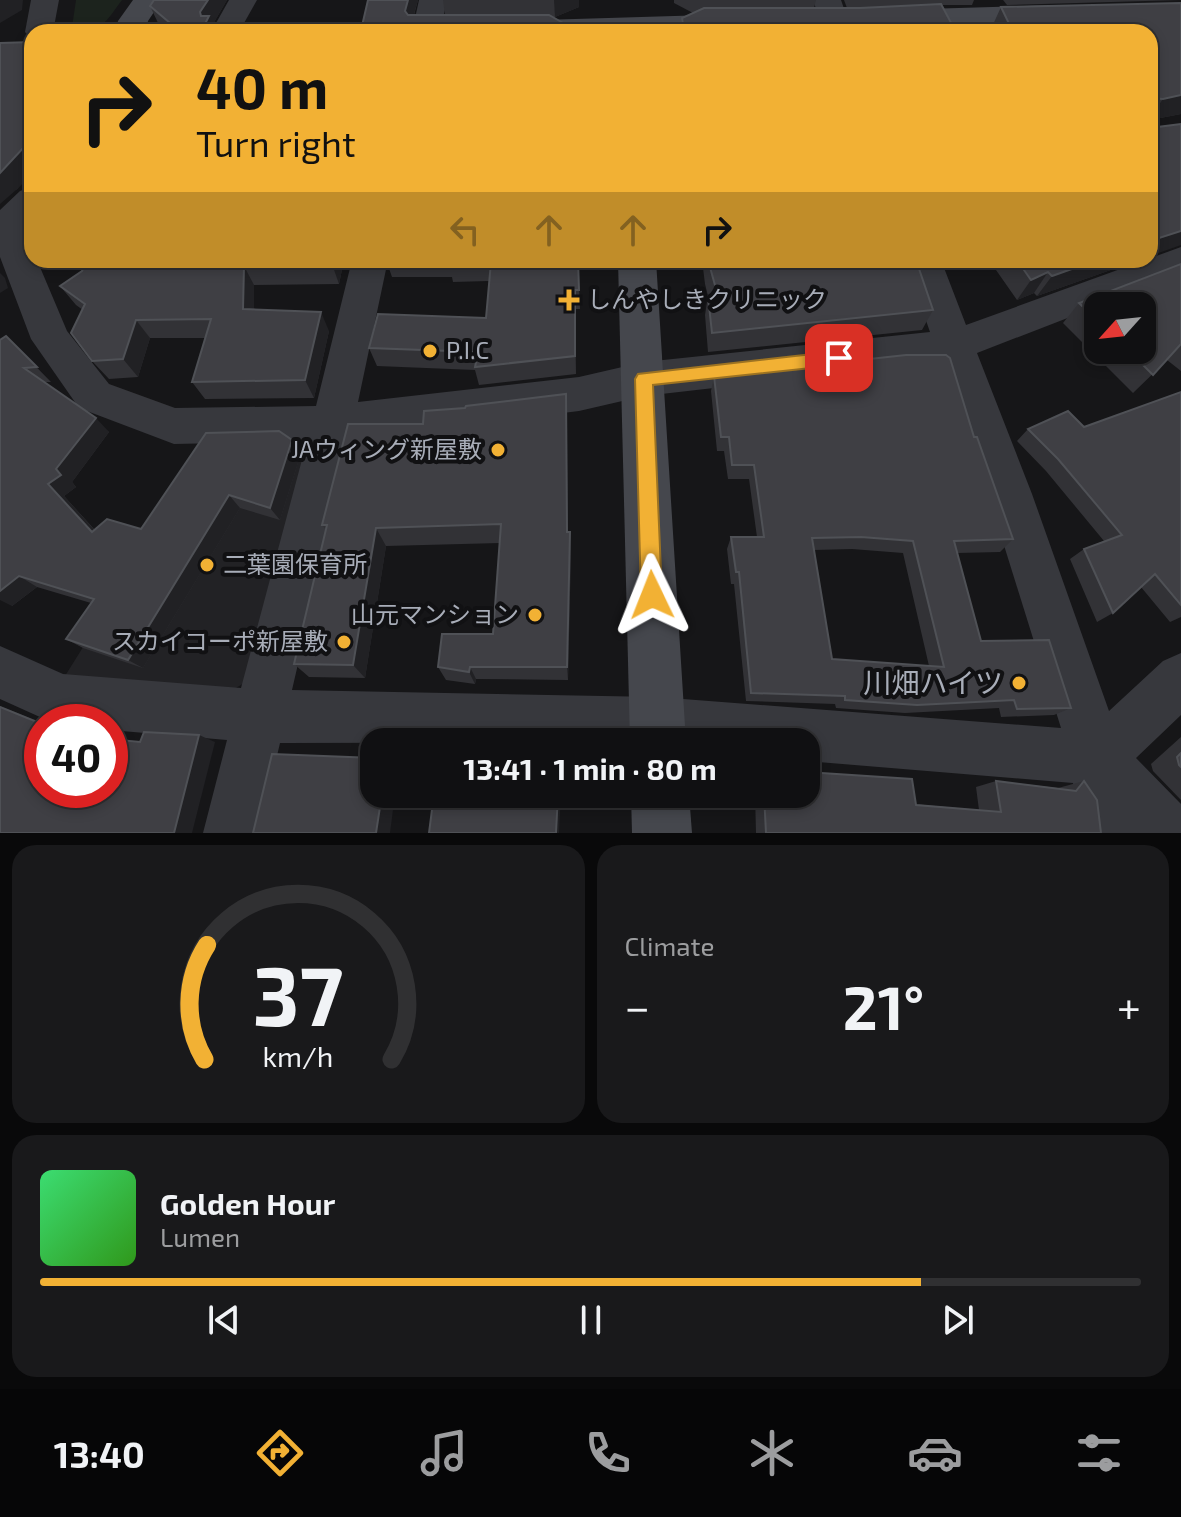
<!DOCTYPE html>
<meta charset="utf-8">
<style>
body{margin:0;font-family:"Exo 2","Noto Sans JP",sans-serif;background:#19191b;color:#f1f3f6;height:100vh;display:flex;flex-direction:column;font-size:30px;white-space:nowrap}
*{box-sizing:border-box;margin:0}
p{font-size:26px;color:#9c9d9f}
.icon{flex:none;width:44px;height:44px;fill:none;stroke:currentColor;stroke-width:2;stroke-linecap:round;stroke-linejoin:round}
.map{position:relative;height:833px;overflow:hidden}
.side{display:flex;flex-direction:column;gap:12px;padding:12px;background:#09090a;flex:1}
.side>*{flex:none}
.hud{position:absolute;left:24px;top:24px;width:1134px;height:244px;border-radius:24px;box-shadow:0 4px 12px #0003,0 0 0 2px #303032;background:#f2b134;color:#111;overflow:hidden}
.needle{width:52px;rotate:243deg}
.controls{position:absolute;left:1084px;top:292px;display:grid;gap:16px}
.controls a{display:grid;place-items:center;width:72px;height:72px;border-radius:16px;background:#101012;box-shadow:0 4px 12px #0003,0 0 0 2px #303032;font-size:40px}
.speed{position:absolute;left:24px;top:704px;display:flex;gap:16px;font-size:40px;font-weight:700;text-align:center}
.speed>*{display:grid;place-content:center;width:104px;height:104px;border-radius:50%;background:#101012;box-shadow:0 4px 12px #0003,0 0 0 2px #303032;line-height:1}
.speed .limit{border:12px solid #d22;background:#fff;color:#111}
.pin{position:absolute;display:grid;place-items:center;width:68px;height:68px;color:#fff;margin:-34px;border-radius:16px;box-shadow:0 4px 12px #0006}
.me{position:absolute;width:88px;margin:-44px;rotate:358deg;stroke-linejoin:round;filter:drop-shadow(0 0 6px #0008)}
.turn{display:flex;align-items:center;gap:28px;height:168px;padding:0 40px;font-size:36px}
.turn .icon{width:104px;height:104px;stroke-width:2.5}
.turn b{display:block;font-size:56px;line-height:68px}
.lanes{display:flex;align-items:center;height:76px;padding:0 40px;background:#0003;justify-content:center;gap:40px;direction:ltr}
.lanes .off{opacity:.35}
.big{font-size:60px;font-weight:700;line-height:1.1}
.side .card{flex:1;display:flex;flex-direction:column;justify-content:center;gap:12px;min-width:0;padding:0 28px;border-radius:24px;background:#19191b}
.side .dial{align-items:center;gap:0}
.dial svg{height:208px;overflow:visible;fill:none;stroke:#303032;stroke-width:7;stroke-linecap:round;text-anchor:middle}
.dial text{fill:#f1f3f6;stroke:none}
.song{display:flex;align-items:center;gap:24px}
.cover{width:96px;height:96px;border-radius:12px;background:linear-gradient(135deg,hsl(140 70% 55%),hsl(110 70% 35%))}
.played{height:8px;border-radius:4px;background:linear-gradient(90deg,#f2b134 80%,#303032 80%)}
.keys{display:flex;justify-content:space-around;direction:ltr}
.heat{display:flex;justify-content:space-between;align-items:center;font-size:44px;direction:ltr}
.side .tiles{flex:1;display:grid;gap:12px;grid-template-columns:1fr 1fr}
.card:last-child{grid-column:span 2}
.trip{position:absolute;left:360px;top:728px;width:460px;height:80px;border-radius:24px;background:#101012;box-shadow:0 4px 12px #0003,0 0 0 2px #303032;font-weight:700;line-height:80px;text-align:center}
.tab-bar{display:flex;height:128px;justify-content:space-around;align-items:center;background:#060607;color:#9c9d9f}
.tab-bar .icon{width:56px;height:56px}
.tab-bar .current{color:#f2b134}
.tab-bar b{font-size:36px;color:#f1f3f6}
.map>svg:first-child{display:block}
.built{fill:#222225}
.green{fill:#1c231d}
.lines{fill:none;stroke-linecap:round;stroke-linejoin:round}
.street{fill:#37383d;fill-rule:evenodd}
.secondary{fill:#45474d;fill-rule:evenodd}
.wall{fill:#323236;fill-rule:evenodd}
.shaded-wall{fill:#212124}
.building{fill:#3f3f44;stroke:#4f5156;stroke-width:2;fill-rule:evenodd}
.route{fill:#f2b134;stroke:#9d7322;stroke-width:2}
.poi-dot{fill:#f2b134;stroke:#111113;stroke-width:3}
.labels{text-anchor:middle;stroke-width:8;stroke-linejoin:round;paint-order:stroke}
.poi-label{font-size:24px;fill:#a8adb8;stroke:#111113;text-anchor:start}
.near-poi-label{font-size:28px;fill:#a8adb8;stroke:#111113;text-anchor:end}
</style>
<div class="map">
<svg width="1181" height="833" viewBox="0 0 1181 833">
<rect width="100%" height="100%" fill="#161618"/>
<path class="built" d="M302,436l7,18 -60,226 -23,14 -161,-18 148,-237z"/>
<path class="green" d="M76,0h46c-18,24 -19,32 -50,27z"/>
<g class="lines">
<g class="street">
<path d="M31,0h28l-6,32h-21v7l-7,-7z"/>
<path d="M229,0h28l-18,32h-28z"/>
<path d="M419,0h28l-7,32h-28z"/>
<path d="M813,0h28l11,32h-28z"/>
<path d="M971,9l10,2 12,21h-28l-8,-15 4,-6z"/>
<path d="M32,187v33l-8,8 8,19v13h5l30,71 42,53 66,24 141,-2 36,-146h36l-30,142 221,-25 65,-15 286,-30 -25,-72h36l25,65 215,-78v27l-204,79 55,141 77,217 54,-50 18,-8v62l-45,43 45,46v29h-104l-4,-50 -267,-22v-19l-526,1 -21,90h-56l24,-93 -117,-10v-8h-59l-51,-23v-53l63,28 178,14 66,-247 -133,3 -95,-36 -48,-69 -31,-82v-47l20,-19zM941,362l47,132 73,234 -404,-31 -365,-7 58,-251 229,-28 65,-15z"/>
</g>
<g class="secondary">
<path d="M133,0h29l-14,21 -2,11h-30l2,-11z"/>
<path d="M1057,5l10,3 5,6 -5,6 -177,8 -10,-3 -5,-6 5,-6 10,-3z"/>
<path d="M741,14l10,3 5,6 -5,6 -16,3h-310l5,-6 10,-3z"/>
<path d="M618,260h38l30,482h-56z"/>
<path d="M631,794h58l3,39h-60z"/>
</g>
</g>
<g class="wall">
<path d="M154,0h73l-14,24 -51,3 -3,-2 -9,-19z"/>
<path d="M368,0h50l-4,15h31l-2,-15h136v7l-24,10 -193,9z"/>
<path d="M674,0h142l-2,8h33l-3,-8h130l-2,5h-30l14,27h-275l1,-14 11,-5 -19,-10z"/>
<path d="M1003,0h178l-174,5z"/>
<path d="M1181,3v111l-31,6v-88h-158l-1,-3 10,-22z"/>
<path d="M32,42v131l-16,17z"/>
<path d="M87,260h257l-5,24 -85,1v24l75,22 -15,67 -109,1 -13,-17 14,-44h-56l-12,39 -29,2 -17,-18 -9,-51 -7,-5 -16,-19 22,-15z"/>
<path d="M386,260h192l2,49h-5l1,65 -97,11 -4,-15 -98,-4 -8,-18 117,-30 3,-37 -36,1 -1,-5h-60z"/>
<path d="M702,260h214l17,50 -11,20 -214,22 -3,-37 3,-19 -3,-12z"/>
<path d="M968,260h19l-18,2z"/>
<path d="M989,260h150l-102,36 -3,-3 -17,7z"/>
<path d="M1181,264v107l-14,-11 -34,33 -70,-70 16,-20zM1098,306l44,44h-44z"/>
<path d="M6,336l45,46h-7l65,50 -37,50 4,5 -12,9 30,33h47l151,-89 9,13 -21,67 -40,-12 -97,160 -60,-20 -17,-9 25,-36 -54,-16 -25,19z"/>
<path d="M714,376l260,61 39,102 -13,13 -43,1 24,88 90,67 -17,7 -53,2 -2,-9 -94,5 -69,-5 -1,-4 -89,-3 -12,-117h-3l-4,-35 4,-12h26l-8,-58h-21l-4,-28h-7l-6,-60zM852,549l51,4 26,113 -97,-7 -18,-109z"/>
<path d="M1181,392v225l-11,5 -29,-35 -28,26 -16,9 -27,-63 14,-10 20,-8 -58,-70 -29,-30 11,-12 56,-2z"/>
<path d="M566,394l2,138 3,18 -3,130 -92,-1 -1,5 -29,-4 -8,-13 55,-33 7,-91 -114,3 -21,132 -56,-1 -15,-13 32,-134 -4,-5 101,-101 42,-16z"/>
<path d="M1181,737v63l-28,-29 -2,-7z"/>
<path d="M996,781l62,7 26,-7 17,52h-345l-1,-39h51l173,16 -3,-23z"/>
</g>
<g class="shaded-wall">
<path d="M0,0h23l-1,10 -22,13z"/>
<path d="M208,0h19l-14,24 3,8h-15l-1,-20z"/>
<path d="M408,0h10l-9,31 -4,-20z"/>
<path d="M554,0h25v7l-24,10z"/>
<path d="M1181,95v19l-31,6v-3l13,-18z"/>
<path d="M25,146l7,9v18l-16,17 -16,14v-31z"/>
<path d="M1181,231v14l-31,11v-15z"/>
<path d="M333,260h11l-5,24 -7,-20z"/>
<path d="M1097,260h42l-102,36 15,-20z"/>
<path d="M244,266l10,19v42l-11,-18z"/>
<path d="M1048,272l-14,21 -17,7 14,-20z"/>
<path d="M0,273l5,5 3,10 -8,5z"/>
<path d="M321,312l8,19 -15,67 -9,-18z"/>
<path d="M136,320l14,18 -12,39 -15,-18z"/>
<path d="M566,394l1,21 1,135 -1,-18z"/>
<path d="M96,418l13,14 -37,50 4,5 -12,9 42,47 -14,-11 -44,-48 8,-15z"/>
<path d="M292,440l9,13 -21,67 -10,-12z"/>
<path d="M229,495l11,13 -97,160 -15,-8z"/>
<path d="M376,528l10,18 -21,132 -12,-13z"/>
<path d="M570,532l1,18 -3,130 -1,-13z"/>
<path d="M19,576l18,11 -25,19 -12,-6v-9z"/>
<path d="M470,667l6,12 -1,5 -6,-12z"/>
<path d="M0,706l42,17v1l-42,-17z"/>
<path d="M199,735l16,7 -23,91h-18z"/>
<path d="M382,794h13l-5,39h-14z"/>
<path d="M558,794h3l-2,39h-3z"/>
</g>
<g class="building">
<path d="M154,0h54l-8,12 1,4h8l-8,16h-51l20,-9 -20,-17z"/>
<path d="M368,0h40l-3,11 3,4h141l28,16v1h-322l107,-6z"/>
<path d="M1181,3v92l-18,4 -13,-1v-66h-137l-12,-25z"/>
<path d="M941,4l15,28h-272l-2,-14 22,-10h156z"/>
<path d="M32,42v104h-7l-25,27v-130z"/>
<path d="M1181,124v107l-31,10v-113z"/>
<path d="M87,260h246l-1,4 -88,2 -1,43 78,3 -16,68 -113,2 19,-63 -75,1 -13,39 -31,2 -21,-28 14,-29 -25,-18 22,-15z"/>
<path d="M449,260h129l1,30h-4v66l-100,11 3,-15 -109,-4 9,-34 108,4 5,-56 -42,1z"/>
<path d="M708,260h208l17,50 -221,23 -4,-37h10z"/>
<path d="M1017,260h80l-45,16 -4,-4 -17,8z"/>
<path d="M1181,264v80l-28,31 -25,-25h14v-44h-44v15l-19,-18z"/>
<path d="M6,336l31,31 -13,1 72,50 -40,51 5,6 -13,9 44,48 15,-13 34,10 65,-96 73,-2 13,9 -22,68 -41,-13 -101,165 -62,-21 28,-40 -75,-23 -19,15v-251z"/>
<path d="M906,355h40l4,3 24,79h3l36,102 -59,2 27,100 68,-1 22,68 -54,1 -3,-9 -97,5 -72,-5v-4l-94,-3 -12,-121h-3l-5,-35h33l-10,-72h-22l-3,-28h-8l-7,-61zM861,537l52,4 31,126 -112,-8 -20,-121z"/>
<path d="M1181,392v213l-26,-31 -42,39 -29,-64 38,-14 -64,-76 -30,-30 40,-18 16,16z"/>
<path d="M566,394l1,138h3l-3,135h-97l-1,5 -31,-5 4,-33h51l8,-110 -125,4 -23,137 -59,-1 33,-139h-5l26,-101h75l1,-13 41,-3 1,-2z"/>
<path d="M0,707l42,17v66h68v-51l30,3 4,-10 55,3 -25,98h-174z"/>
<path d="M1181,753v14l-2,-2 -2,-8z"/>
<path d="M272,754l102,4v36h8l-6,39h-123z"/>
<path d="M806,772l106,7 4,26 85,7 -5,-31 80,10 8,-10 13,19 4,33h-335l-2,-39h42z"/>
<path d="M434,794h124l-2,39h-127z"/>
</g>
<path class="route" d="M839,351l9,7 -9,7 -186,20 9,210 -3,7 -7,3 -8,-3 -3,-7 -6,-216 3,-5z"/>
<g class="poi-dot">
<path d="M565 288h8v8h8v8h-8v8h-8v-8h-8v-8h8z"/>
<circle cx="430" cy="351" r="8"/>
<circle cx="498" cy="450" r="8"/>
<circle cx="207" cy="565" r="8"/>
<circle cx="535" cy="615" r="8"/>
<circle cx="344" cy="642" r="8"/>
<circle cx="1019" cy="683" r="8"/>
</g>
<g class="labels">
<g class="poi-label">
<text x="587" y="308">しんやしきクリニック</text>
<text x="446" y="359">P.I.C</text>
<text x="482" y="458" text-anchor="end">JAウィング新屋敷</text>
<text x="223" y="573">二葉園保育所</text>
<text x="519" y="623" text-anchor="end">山元マンション</text>
<text x="328" y="650" text-anchor="end">スカイコーポ新屋敷</text>
</g>
<g class="near-poi-label">
<text x="1003" y="693">川畑ハイツ</text>
</g>
</g>
</svg>
<div class="controls">
<a><svg class="needle" viewBox="-14 -14 28 28"><path d="M0-13l5 13h-10z" fill="#e53935"/><path d="M0 13l5-13h-10z" fill="#9c9d9f"/></svg></a>
</div>
<div class="speed"><div class="limit">40</div></div>
<div class="pin" style="left:839px;top:358px;background:#d93025"><svg class="icon" aria-label="arrive" viewBox="0 0 24 24"><path d="M6 21V4h12l-3 4 3 4H6"/></svg></div>
<svg class="me" style="left:652px;top:595px" viewBox="-20 -20 40 40"><path d="M0-17L14 15 0 8-14 15z" fill="#f2b134" stroke="#fff" stroke-width="4"/></svg>
<div class="trip">13:41 · 1 min · 80 m</div>
<div class="hud">
<div class="turn"><svg class="icon" aria-label="right" viewBox="0 0 24 24"><path d="M7 20v-9h11M14 6l5 5-5 5"/></svg><div><b>40 m</b>Turn right</div></div>
<div class="lanes"><svg class="icon off" aria-label="left" viewBox="0 0 24 24"><path d="M17 20v-9H6M10 6l-5 5 5 5"/></svg><svg class="icon off" aria-label="ahead" viewBox="0 0 24 24"><path d="M12 20V5M6 11l6-6 6 6"/></svg><svg class="icon off" aria-label="ahead" viewBox="0 0 24 24"><path d="M12 20V5M6 11l6-6 6 6"/></svg><svg class="icon" aria-label="right" viewBox="0 0 24 24"><path d="M7 20v-9h11M14 6l5 5-5 5"/></svg></div>
</div>
</div>
<section class="side">
<div class="tiles">
<div class="card dial"><svg viewBox="0 0 100 80">
<path d="M14 69A42 42 0 1 1 86 69"/>
<path d="M14 69A42 42 0 0 1 15 25" stroke="#f2b134"/>
<text x="50" y="56" font-size="32" font-weight="700">37</text>
<text x="50" y="72" font-size="11">km/h</text>
</svg></div>
<div class="card"><p>Climate</p>
<div class="heat"><a>−</a><b class="big">21°</b><a>+</a></div>
</div>
<div class="card">
<div class="song"><i class="cover"></i><div><b>Golden Hour</b><p>Lumen</p></div></div>
<div class="played"></div>
<div class="keys"><svg class="icon" aria-label="previous" viewBox="0 0 24 24"><path d="M18 5L8 12l10 7zM5 5v14"/></svg><svg class="icon" aria-label="pause" viewBox="0 0 24 24"><path d="M8 5v14M16 5v14"/></svg><svg class="icon" aria-label="next" viewBox="0 0 24 24"><path d="M6 5l10 7-10 7zM19 5v14"/></svg></div>
</div>
</div>
</section>
<nav class="tab-bar">
<b>13:40</b>
<svg class="icon current" aria-label="directions" viewBox="0 0 24 24"><path d="M12 3l9 9-9 9-9-9zM9 14v-3h6M13 9l2 2-2 2"/></svg>
<svg class="icon" aria-label="music" viewBox="0 0 24 24"><path d="M9 18V5l10-2v13"/><circle cx="6" cy="18" r="3"/><circle cx="16" cy="16" r="3"/></svg>
<svg class="icon" aria-label="phone" viewBox="0 0 24 24"><path d="M5 4h4l2 5-3 2q2 4 5 5l2-3 5 2v4C11 20 4 13 5 4z"/></svg>
<svg class="icon" aria-label="climate" viewBox="0 0 24 24"><path d="M12 3v18M4 7l16 10M4 17L20 7"/></svg>
<svg class="icon" aria-label="car" viewBox="0 0 24 24"><path d="M5 17H2v-5l4-1 3-4h7l3 4 3 1v5h-3M9 17h6M6 11h13"/><circle cx="7" cy="17" r="2"/><circle cx="17" cy="17" r="2"/></svg>
<svg class="icon" aria-label="filters" viewBox="0 0 24 24"><path d="M4 7h16M4 17h16"/><circle cx="9" cy="7" r="2"/><circle cx="15" cy="17" r="2"/></svg>
</nav>
